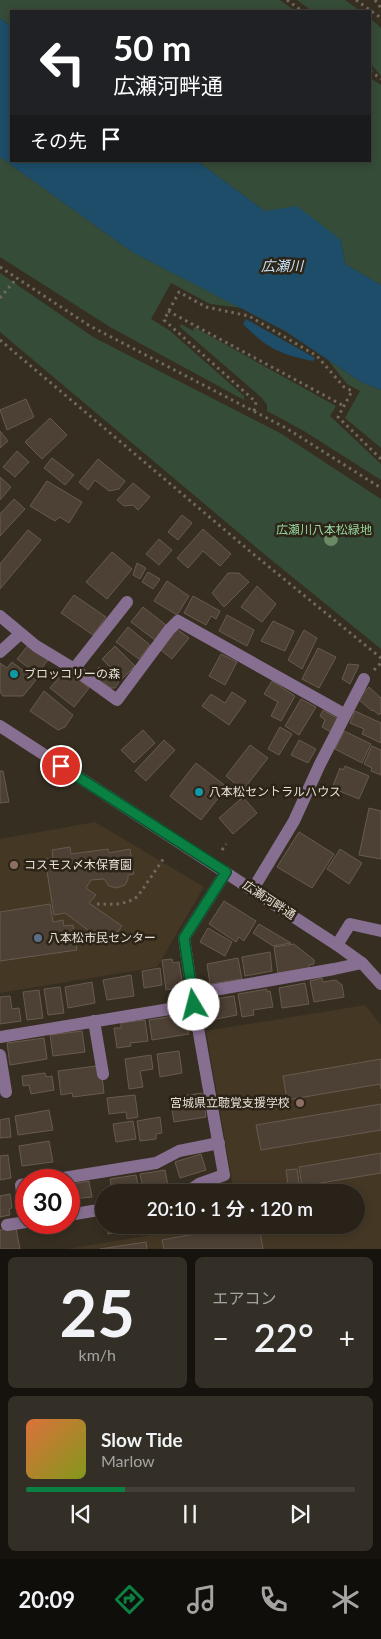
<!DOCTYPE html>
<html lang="ja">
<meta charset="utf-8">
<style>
body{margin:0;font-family:Lato,"Noto Sans JP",sans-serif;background:#342f26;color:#f1f3f6;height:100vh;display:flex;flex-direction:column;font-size:19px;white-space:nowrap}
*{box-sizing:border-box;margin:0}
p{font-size:16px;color:#a5a4a2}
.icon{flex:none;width:28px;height:28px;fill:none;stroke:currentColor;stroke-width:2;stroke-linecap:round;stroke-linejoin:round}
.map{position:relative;height:1249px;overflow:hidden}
.details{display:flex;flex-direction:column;gap:8px;padding:8px;background:#16130e;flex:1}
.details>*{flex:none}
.hud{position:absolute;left:10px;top:10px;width:361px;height:152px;border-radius:0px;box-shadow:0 2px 8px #0003,0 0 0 1px #443f38;background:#202124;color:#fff;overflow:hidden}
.speed{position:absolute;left:15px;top:1169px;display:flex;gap:10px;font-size:25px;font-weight:700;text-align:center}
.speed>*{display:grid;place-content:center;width:65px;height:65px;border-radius:50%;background:#282219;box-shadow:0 2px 8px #0003,0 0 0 1px #443f38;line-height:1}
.speed .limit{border:8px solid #d22;background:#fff;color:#111}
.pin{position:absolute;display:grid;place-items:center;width:42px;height:42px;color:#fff;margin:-21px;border:2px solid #fff;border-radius:50%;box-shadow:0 1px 5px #0007}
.me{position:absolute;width:55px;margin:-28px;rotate:352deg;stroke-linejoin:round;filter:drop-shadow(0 0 4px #0008)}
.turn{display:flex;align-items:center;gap:18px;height:105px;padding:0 20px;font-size:22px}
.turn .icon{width:65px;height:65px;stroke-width:2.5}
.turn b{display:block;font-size:35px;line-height:42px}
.then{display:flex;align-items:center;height:48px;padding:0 20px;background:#0003;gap:10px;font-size:19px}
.big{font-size:38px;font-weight:600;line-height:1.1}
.details .widget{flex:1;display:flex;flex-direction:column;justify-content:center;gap:8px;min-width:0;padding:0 18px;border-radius:8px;background:#342f26}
.details .dial{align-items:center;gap:0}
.dial b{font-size:65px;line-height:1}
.song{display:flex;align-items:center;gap:15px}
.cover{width:60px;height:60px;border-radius:8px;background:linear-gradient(135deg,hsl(20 70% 55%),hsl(70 70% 35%))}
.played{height:5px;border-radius:2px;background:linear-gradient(90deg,#0b8043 30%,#443f38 30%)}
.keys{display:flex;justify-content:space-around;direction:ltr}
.heat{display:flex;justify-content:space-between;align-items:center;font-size:28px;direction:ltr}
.details .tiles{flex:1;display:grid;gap:8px;grid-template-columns:1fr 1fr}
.widget:last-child{grid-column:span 2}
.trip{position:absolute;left:95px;top:1184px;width:270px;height:50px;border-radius:25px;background:#282219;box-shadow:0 2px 8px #0003,0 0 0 1px #443f38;font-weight:600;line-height:50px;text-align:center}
.menu{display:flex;height:80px;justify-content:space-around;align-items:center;background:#100e0a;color:#a5a4a2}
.menu .icon{width:35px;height:35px}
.menu .on{color:#0b8043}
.menu b{font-size:22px;color:#f1f3f6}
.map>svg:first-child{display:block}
.built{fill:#443724}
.green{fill:#354c38}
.water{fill:#1d4d69}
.building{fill:#4d4035;stroke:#685a4f}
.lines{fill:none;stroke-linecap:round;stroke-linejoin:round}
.path{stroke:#70695d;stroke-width:3;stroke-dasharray:2.5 4;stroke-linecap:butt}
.minor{stroke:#876f91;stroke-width:12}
.tree{fill:#6a8a66}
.route-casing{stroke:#07532c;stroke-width:12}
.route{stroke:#0b8043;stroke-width:9}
.culture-dot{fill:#0f9aa8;stroke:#2c2417;stroke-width:2}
.education-dot{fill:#8d6e63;stroke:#2c2417;stroke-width:2}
.service-dot{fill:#5c6f8a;stroke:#2c2417;stroke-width:2}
.labels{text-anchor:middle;stroke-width:5;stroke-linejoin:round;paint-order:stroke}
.park-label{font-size:12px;fill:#95d69f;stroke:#2c2417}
.poi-label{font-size:12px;fill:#e6e0d8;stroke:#2c2417;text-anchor:start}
.street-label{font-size:12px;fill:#e6e0d8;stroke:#2c2417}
.water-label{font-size:14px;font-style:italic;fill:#c6e2f6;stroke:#2c2417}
</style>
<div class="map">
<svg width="381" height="1249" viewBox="0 0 381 1249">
<rect width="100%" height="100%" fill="#362e21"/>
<g class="built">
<path d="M95,822l109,65 -47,80 -157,26v-154z"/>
<path d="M365,1005l16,20v224h-314l144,-24h145v-33h-122l-28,-161z"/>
</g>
<g class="green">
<path d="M0,0h280l15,11h-284v15l-11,-8z"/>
<path d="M297,0h48l15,11h-48z"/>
<path d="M370,18l11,10v48l-11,-13z"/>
<path d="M370,78l11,7v200l-36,-21 -4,-24 -76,-29 -68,-50h173z"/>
<path d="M0,157l132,95 109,56 -31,-4 -39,-21 -20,36 18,11 75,66v4l-134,-73 -110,-70z"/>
<path d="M0,273l93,64 187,96 101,66v150l-123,-100 -258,-217z"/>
<path d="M181,324l12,7 1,-4 142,79 -6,10 51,48v16l-77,-49 -37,-20v-6l-5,-7 -82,-71z"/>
<path d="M328,360l33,22 20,8v58l-36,-30 15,-27 -13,-7z"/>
</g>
<g class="water">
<path d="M0,18l11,8v135h186l68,50 32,-5 44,34 4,24 36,21v105l-20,-8 -76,-51 -153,-79 -132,-95z"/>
<path d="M246,319l69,39 -2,3c-34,-7 -45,-12 -70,-37z"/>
</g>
<g class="building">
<path d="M26,399l8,18 -27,13 -7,-20z"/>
<path d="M50,418l17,17 -25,24 -17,-17z"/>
<path d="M0,431l8,10 -8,7z"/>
<path d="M17,451l12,11 -14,15 -12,-10z"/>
<path d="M52,458l22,17 -9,10 -21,-17z"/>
<path d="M98,459l27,22 -6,8 -10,2 -14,-11 -7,10 -9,-8z"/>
<path d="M0,477l11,10 -11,13z"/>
<path d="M47,481l35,21 -13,21 -9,-6 -5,4 -25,-15z"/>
<path d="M133,483l17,14 -12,13 -5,-5 -9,1 -7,-6z"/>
<path d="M14,499l11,10 -25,27v-22z"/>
<path d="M182,515l10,8 -14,17 -10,-8z"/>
<path d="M203,529l28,25 -11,12 -17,-15 -15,17 -11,-10z"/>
<path d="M28,530l13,10 -41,49v-25z"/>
<path d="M159,539l13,11 -13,15 -13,-11z"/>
<path d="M112,552l20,17 -25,30 -21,-17z"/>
<path d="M137,563l9,5 -6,11 -7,-4z"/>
<path d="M148,572l12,7 -7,10 -11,-7z"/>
<path d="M228,573h11l10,9 -25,25 -12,-14z"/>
<path d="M167,581l22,15 -12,19 -23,-14z"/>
<path d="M257,586l19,18 -14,18 -21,-15z"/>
<path d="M74,595l32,22 -13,18 -32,-22z"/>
<path d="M193,596l27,15 -4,8 -5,-3 -5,9 -22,-12z"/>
<path d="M143,607l23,18 -11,15 -24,-18z"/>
<path d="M227,615l27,15 -7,16 -28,-15z"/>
<path d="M273,621l21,10 -9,20 -24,-10z"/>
<path d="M128,627l22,18 -11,14 -23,-17z"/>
<path d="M177,629l12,9 -17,21 -11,-9z"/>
<path d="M304,630l13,8 -15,31 -14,-9z"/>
<path d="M29,644l19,16 -11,14 -20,-15z"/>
<path d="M115,646l20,20 -13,13 -20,-20z"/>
<path d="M318,648l18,9 -17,31 -17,-9z"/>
<path d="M221,654l16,8 -12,23 -16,-9z"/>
<path d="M12,662l24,18 -13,16h-20l-3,-4v-29l7,5z"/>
<path d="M348,664l11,1 -9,19 -8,-5z"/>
<path d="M99,667l20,15 -4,6h-4l-17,-14z"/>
<path d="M66,669l23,19 -15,19 -24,-19z"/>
<path d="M272,681l23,15 -14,25 -10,-5 7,-14 -14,-8z"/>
<path d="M369,687l12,11v15l-2,2 -6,-5 -1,1 -14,-12z"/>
<path d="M44,691l29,24 -8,12 -7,3 -28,-19z"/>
<path d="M232,692l14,9 -17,24 -27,-19 9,-12 14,9z"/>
<path d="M301,699l15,8 -17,28 -14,-9z"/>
<path d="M323,710l14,8 -6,14 -9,-5 3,-7 -5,-4z"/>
<path d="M355,711l26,12v20l-19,-9 2,-5 -14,-6z"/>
<path d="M280,727l12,7 -13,21 -11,-6z"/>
<path d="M143,730l12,13 -21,20 -13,-13z"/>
<path d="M344,731l27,13 -9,19 -27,-14z"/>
<path d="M164,740l11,10 -29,31 -11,-10z"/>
<path d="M299,740l17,9 -8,14 -17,-8z"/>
<path d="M250,745l18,13 -25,32 -17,-14z"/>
<path d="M372,746l9,4v25l-10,-4 1,-3 -8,-4z"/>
<path d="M196,763l31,24 -26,33 -31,-24z"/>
<path d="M345,766l24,10 -10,23 -27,-11 8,-20 3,2z"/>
<path d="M0,771h3l6,31 -9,1z"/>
<path d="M243,797l14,16 -24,21 -14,-16z"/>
<path d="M369,808l12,3v48l-22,-4z"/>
<path d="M299,832l35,22 -22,34 -35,-21z"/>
<path d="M70,847l1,7 37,-5 1,4 21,-4 4,25 -6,1v4l-3,6 -8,3 -8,-2 -5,-7 -13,1 -5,8 10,7 -7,8 33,23 -14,19 -43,-32 -11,2 -9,-56 8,-1 -1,-8z"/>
<path d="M340,849l22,14 -13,21 -22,-15z"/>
<path d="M224,901l32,20 -12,20 -5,-4 -3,5 -27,-18z"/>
<path d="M50,904l3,18 10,-2 1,6 9,-1 4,25 -77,11v-49z"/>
<path d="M259,924l32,19 -18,3 -20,-13z"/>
<path d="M208,928l24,14 -7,14 -25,-14z"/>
<path d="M294,944l20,16v4l-5,1v3l-31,5 -4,-26z"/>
<path d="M270,952l2,19 -27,5 -3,-19z"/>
<path d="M238,958l4,21 -32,5 -3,-20z"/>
<path d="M172,959l1,4 6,-1 4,25 -17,3 -4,-30z"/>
<path d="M160,968l2,17 -18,3 -2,-17z"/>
<path d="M131,975l3,21 -27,4 -4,-20z"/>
<path d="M322,978l1,4 13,-2 6,5 2,12 -30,5 -4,-21z"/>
<path d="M92,982l3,21 -27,5 -3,-21z"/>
<path d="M305,983l4,21 -27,4 -3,-20z"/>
<path d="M60,987l4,26 -16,2 -4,-26z"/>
<path d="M267,989v3l3,-1 3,16 -20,3 1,5 -12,2 -4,-23z"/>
<path d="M39,990l4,28 -16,2 -4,-28z"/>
<path d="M10,996l2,13 7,-1 2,13 -21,3v-27z"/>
<path d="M234,996l3,19 -26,5 -3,-20z"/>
<path d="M186,1014l3,20 -37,6 -3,-20z"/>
<path d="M145,1020l3,21 -18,2 1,3 -14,2 -3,-20h7v-5z"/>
<path d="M82,1031l3,21 -32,4 -3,-21z"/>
<path d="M44,1038l3,21 -37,6 -3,-22z"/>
<path d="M179,1051l3,22 -22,4 -3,-23z"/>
<path d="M151,1055l2,14 -13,2 3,16 -14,2 -4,-30z"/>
<path d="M381,1059v30l-1,-5 -93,16 -4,-24z"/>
<path d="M96,1066l6,10 2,17 -31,4 -1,-4 -11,2 -3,-24z"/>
<path d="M45,1073l1,4 6,-1 2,14 -23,4 -2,-9 -6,1 -1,-10z"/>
<path d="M202,1093l4,24 -32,5 -4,-24z"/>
<path d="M135,1095l3,22 -11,2 -1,-7 -17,2 -2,-16z"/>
<path d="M381,1104v26l-120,20 -5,-25z"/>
<path d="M49,1110l4,20 -35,5 -3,-19z"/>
<path d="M160,1117l2,16 -6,1v5l-16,2 -3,-20z"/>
<path d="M9,1118l2,19 -11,1v-18z"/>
<path d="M133,1121l3,18 -20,3 -3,-18z"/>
<path d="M49,1141l4,21 -31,4 -3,-20z"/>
<path d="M381,1153v20l-79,13 -3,-19z"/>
<path d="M201,1154l5,16 -26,8 -5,-16z"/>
<path d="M8,1155l3,23 -11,2v-24z"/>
<path d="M297,1169l3,22 -11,1 -3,-22z"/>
<path d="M165,1170l3,16 -25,3 -3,-15z"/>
<path d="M136,1175l3,15 -27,2 -2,-13z"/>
<path d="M89,1181l3,16 -18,2 -3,-15z"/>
<path d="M10,1194l2,14 -3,1 1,6 -10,2v-21z"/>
<path d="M107,1225h19l1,6 -19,3z"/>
<path d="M128,1225h27v2l-17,3 -1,-4 -9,2z"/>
<path d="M244,1225h15l4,24h-99l-2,-9z"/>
<path d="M16,1228l4,21h-20v-19z"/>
<path d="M146,1242l1,7h-47z"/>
</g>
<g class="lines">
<g class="path">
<path d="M287,0l15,11"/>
<path d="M356,0l25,18"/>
<path d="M375,0l6,8"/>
<path d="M370,71l11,8"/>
<path d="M0,267l90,59 196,102 95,60"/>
<path d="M0,298l17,-20"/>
<path d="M168,311l176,95"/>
<path d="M0,340l252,213 129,105"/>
<path d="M254,411l2,-9 -92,-82 15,-28 27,15 43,9 68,40 27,31 8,4 -14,26 43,42"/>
<path d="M374,670l7,-7"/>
<path d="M222,850l4,-6"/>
<path d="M97,904c15,0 28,2 41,-8l26,-38"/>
</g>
<g class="minor">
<path d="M0,616l36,30 38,23 43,31 52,-70 9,-9 166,93"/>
<path d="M0,652l20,-18"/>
<path d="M74,669l53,-67"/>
<path d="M0,726l337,219 25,18 19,21"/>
<path d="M253,889l41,-68 26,-57 44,-85"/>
<path d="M337,945l13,-21 31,7"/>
<path d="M192,994l142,-25 28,-6"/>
<path d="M94,1021l9,53"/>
<path d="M0,1037l194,-32"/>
<path d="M0,1055l6,37"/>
<path d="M51,1180l105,-17 23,-12 40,-8"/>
<path d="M26,1184l-5,1 5,37"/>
<path d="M187,1192l12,-8 25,-9 -30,-170 -10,-67 42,-66"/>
<path d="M69,1215l35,-6"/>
<path d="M7,1225l19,-3"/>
</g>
</g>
<circle class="tree" cx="331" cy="539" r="7"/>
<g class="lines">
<defs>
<path id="route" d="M61,766l165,106 -42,66 10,67"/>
</defs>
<use href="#route" class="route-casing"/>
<use href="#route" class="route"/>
</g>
<g class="culture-dot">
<circle cx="14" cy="674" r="5"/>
<circle cx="199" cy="792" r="5"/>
</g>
<g class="education-dot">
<circle cx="14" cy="865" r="5"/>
<circle cx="300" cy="1103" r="5"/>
</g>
<circle class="service-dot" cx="38" cy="938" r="5"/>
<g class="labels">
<g class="park-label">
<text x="324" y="534">広瀬川八本松緑地</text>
</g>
<g class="poi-label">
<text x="24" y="678">ブロッコリーの森</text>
<text x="209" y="796">八本松セントラルハウス</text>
<text x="24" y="869">コスモス〆木保育園</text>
<text x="48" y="942">八本松市民センター</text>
<text x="290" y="1107" text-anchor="end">宮城県立聴覚支援学校</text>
</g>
<g class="street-label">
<text transform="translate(269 900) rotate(33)" y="4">広瀬河畔通</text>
</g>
<g class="water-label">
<text x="282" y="271">広瀬川</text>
</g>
</g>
</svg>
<div class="speed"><div class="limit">30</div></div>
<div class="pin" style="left:61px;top:766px;background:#d93025"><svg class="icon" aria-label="arrive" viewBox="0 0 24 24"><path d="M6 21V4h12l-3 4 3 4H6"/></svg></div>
<svg class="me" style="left:194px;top:1005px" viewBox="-20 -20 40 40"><circle r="19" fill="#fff"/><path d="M0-13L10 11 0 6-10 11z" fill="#0b8043"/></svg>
<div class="trip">20:10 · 1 分 · 120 m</div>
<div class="hud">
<div class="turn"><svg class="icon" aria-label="left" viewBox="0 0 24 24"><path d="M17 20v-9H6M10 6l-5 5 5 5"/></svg><div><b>50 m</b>広瀬河畔通</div></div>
<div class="then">その先<svg class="icon" aria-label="arrive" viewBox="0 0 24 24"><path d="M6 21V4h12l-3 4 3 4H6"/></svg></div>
</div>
</div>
<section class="details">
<div class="tiles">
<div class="widget dial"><b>25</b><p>km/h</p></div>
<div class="widget"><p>エアコン</p>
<div class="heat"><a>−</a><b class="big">22°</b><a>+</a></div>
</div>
<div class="widget">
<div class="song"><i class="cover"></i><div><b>Slow Tide</b><p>Marlow</p></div></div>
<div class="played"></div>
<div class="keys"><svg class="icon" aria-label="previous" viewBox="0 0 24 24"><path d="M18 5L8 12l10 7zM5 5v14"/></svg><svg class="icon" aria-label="pause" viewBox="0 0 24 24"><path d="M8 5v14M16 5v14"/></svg><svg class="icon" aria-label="next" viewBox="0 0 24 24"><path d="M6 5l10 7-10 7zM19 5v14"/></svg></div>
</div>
</div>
</section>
<nav class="menu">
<b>20:09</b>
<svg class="icon on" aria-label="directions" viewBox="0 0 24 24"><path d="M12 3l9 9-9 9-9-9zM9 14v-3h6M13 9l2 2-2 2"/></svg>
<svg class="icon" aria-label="music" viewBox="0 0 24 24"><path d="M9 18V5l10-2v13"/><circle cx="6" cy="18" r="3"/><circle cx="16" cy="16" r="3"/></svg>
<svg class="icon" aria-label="phone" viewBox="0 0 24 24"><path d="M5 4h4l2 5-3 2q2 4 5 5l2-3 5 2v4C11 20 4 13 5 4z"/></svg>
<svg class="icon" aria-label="climate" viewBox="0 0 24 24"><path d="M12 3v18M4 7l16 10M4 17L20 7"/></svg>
</nav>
